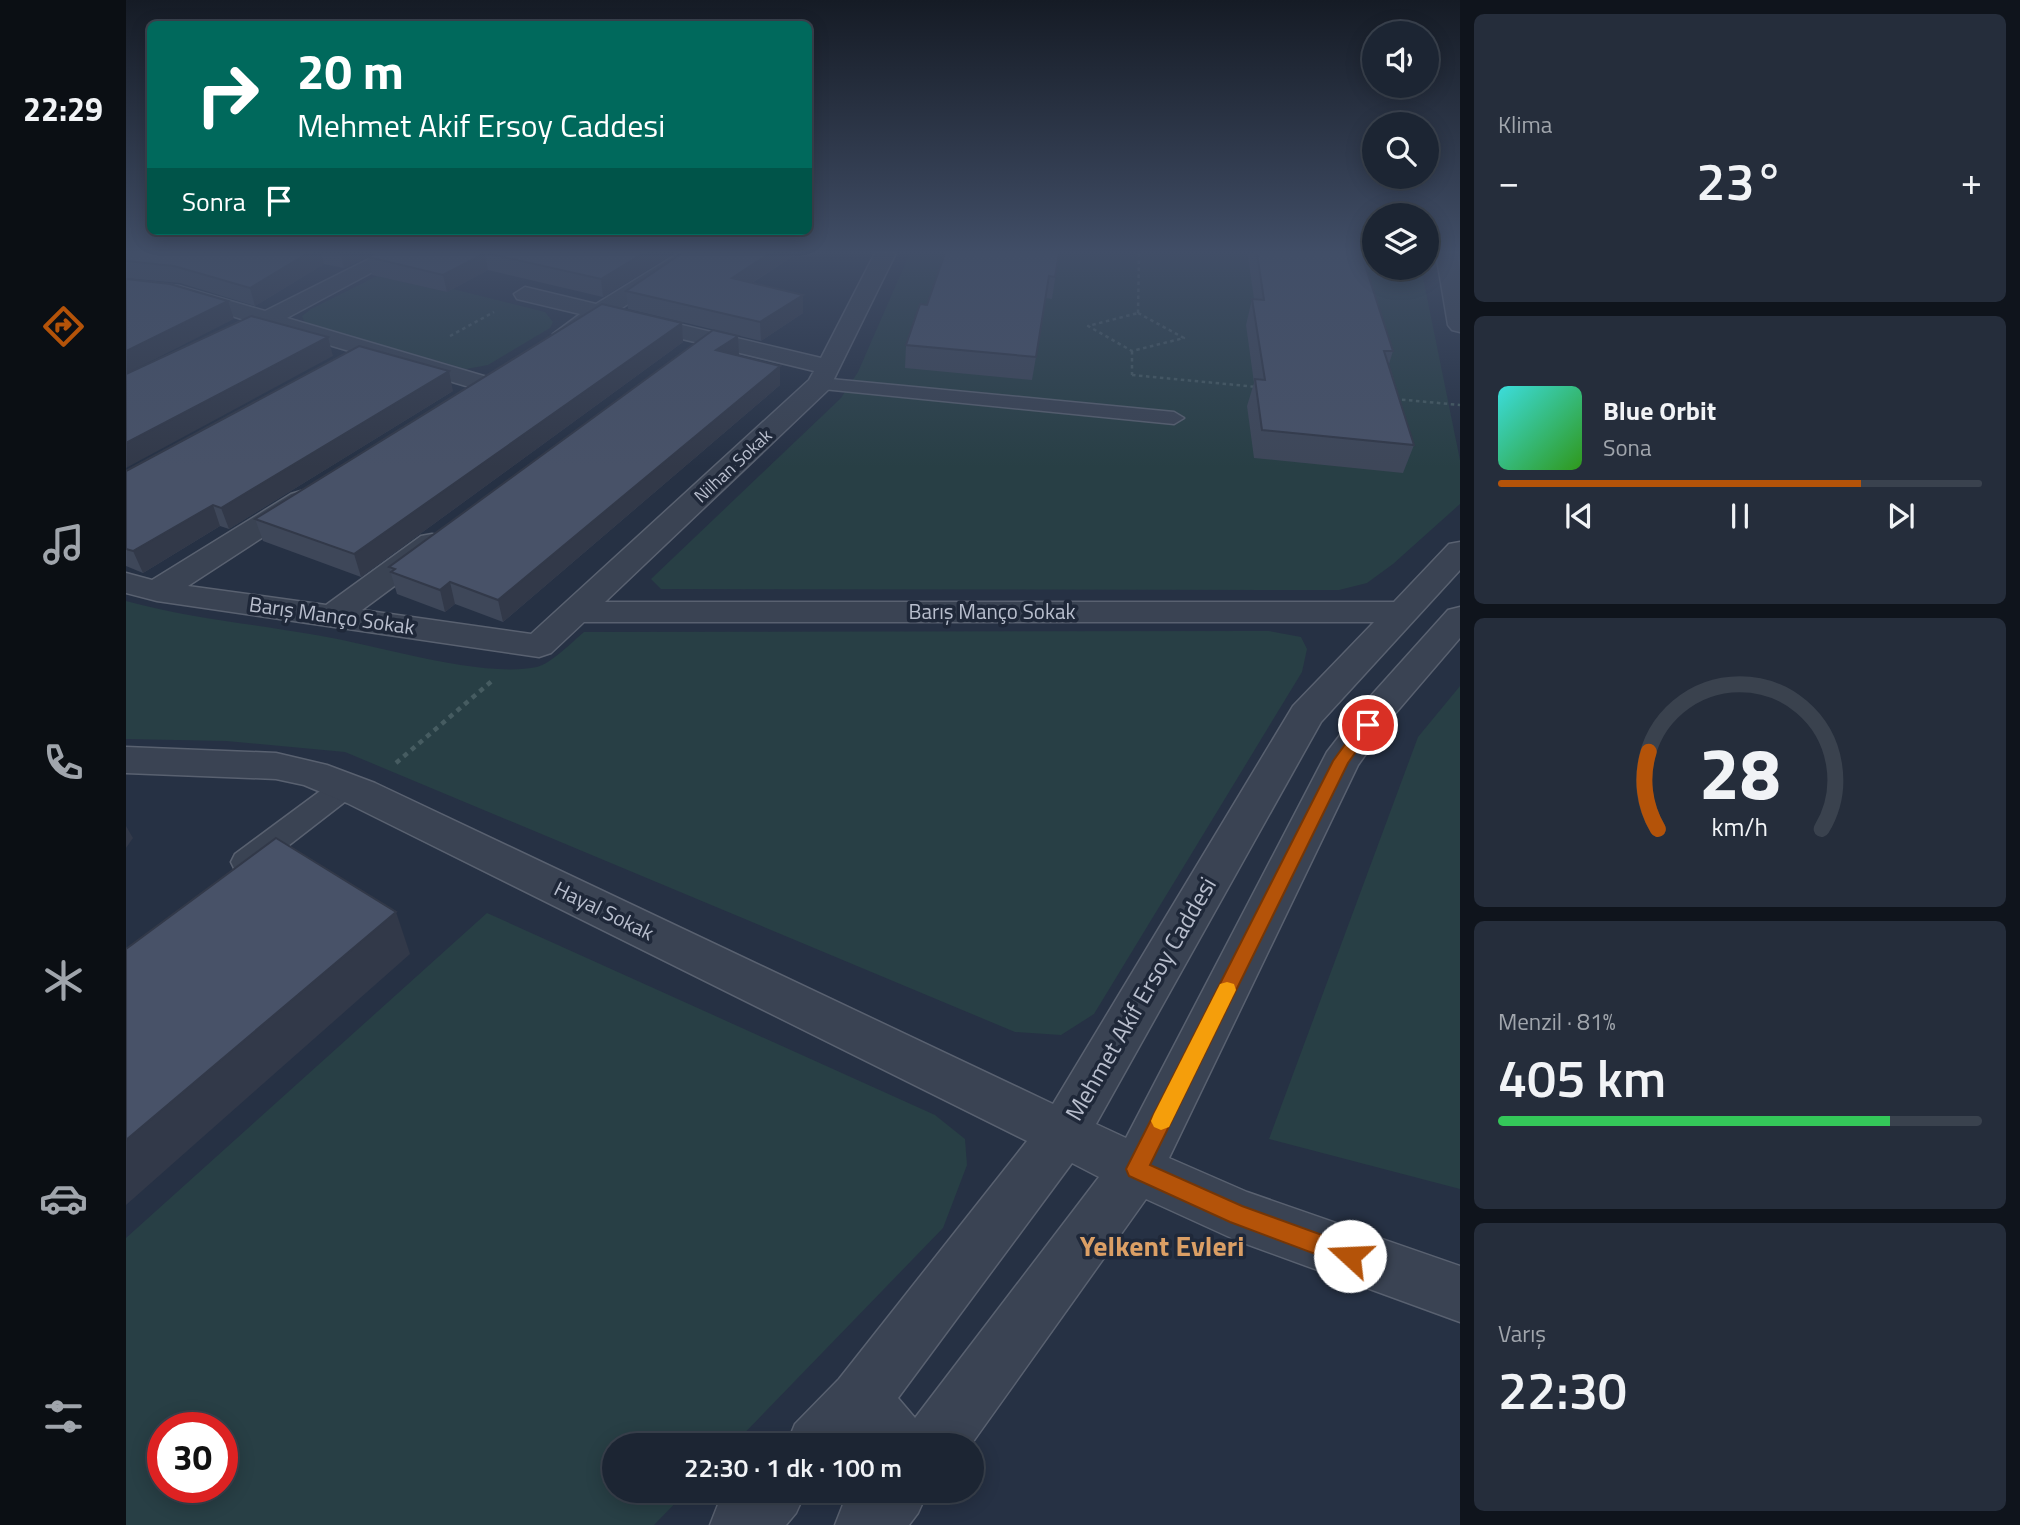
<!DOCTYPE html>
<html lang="tr">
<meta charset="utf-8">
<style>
body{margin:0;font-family:"Titillium Web",sans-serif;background:#252d3b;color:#f1f3f6;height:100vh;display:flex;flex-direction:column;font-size:26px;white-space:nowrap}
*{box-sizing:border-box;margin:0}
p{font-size:23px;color:#a0a5ac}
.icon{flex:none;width:38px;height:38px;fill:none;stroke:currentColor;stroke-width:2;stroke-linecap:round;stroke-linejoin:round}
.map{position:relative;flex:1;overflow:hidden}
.sheet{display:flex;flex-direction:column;gap:14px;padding:14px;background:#0f141c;width:560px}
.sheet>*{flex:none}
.top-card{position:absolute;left:21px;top:21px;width:665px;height:214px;border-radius:10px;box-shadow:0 4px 18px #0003,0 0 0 2px #3a424e;background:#00695c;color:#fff;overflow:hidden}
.controls{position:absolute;left:1236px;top:21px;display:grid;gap:14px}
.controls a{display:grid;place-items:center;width:77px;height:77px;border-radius:50%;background:#1c2533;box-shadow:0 4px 18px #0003,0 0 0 2px #3a424e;font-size:35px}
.speed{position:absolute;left:21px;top:1412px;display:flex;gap:14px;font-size:35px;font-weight:700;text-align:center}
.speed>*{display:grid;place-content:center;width:91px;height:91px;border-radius:50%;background:#1c2533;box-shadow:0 4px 18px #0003,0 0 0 2px #3a424e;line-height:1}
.speed .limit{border:10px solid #d22;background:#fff;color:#111}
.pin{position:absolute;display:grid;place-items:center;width:60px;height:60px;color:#fff;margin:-30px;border:4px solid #fff;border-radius:50%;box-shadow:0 2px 7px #0007}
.me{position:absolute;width:77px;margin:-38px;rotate:290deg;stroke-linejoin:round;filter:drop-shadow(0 0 5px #0008)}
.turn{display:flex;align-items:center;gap:24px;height:147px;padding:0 35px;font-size:32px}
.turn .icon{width:91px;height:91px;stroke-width:2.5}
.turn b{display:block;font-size:49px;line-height:60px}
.then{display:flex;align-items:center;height:66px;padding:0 35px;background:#0003;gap:14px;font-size:26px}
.big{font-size:52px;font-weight:600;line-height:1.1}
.sheet .tile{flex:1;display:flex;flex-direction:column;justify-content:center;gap:10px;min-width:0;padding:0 24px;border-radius:10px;background:#252d3b}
.sheet .dial{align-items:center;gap:0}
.dial svg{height:182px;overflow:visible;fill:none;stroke:#3a424e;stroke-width:7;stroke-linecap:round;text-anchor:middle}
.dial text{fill:#f1f3f6;stroke:none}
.song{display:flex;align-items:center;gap:21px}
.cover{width:84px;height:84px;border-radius:10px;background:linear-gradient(135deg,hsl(180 70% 55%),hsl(110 70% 35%))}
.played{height:7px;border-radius:4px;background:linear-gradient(90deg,#b45309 75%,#3a424e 75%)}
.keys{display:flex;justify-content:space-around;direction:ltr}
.heat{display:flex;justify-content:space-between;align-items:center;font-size:38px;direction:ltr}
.charge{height:10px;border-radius:5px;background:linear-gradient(90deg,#34c759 81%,#3a424e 0)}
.trip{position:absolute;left:476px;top:1433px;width:382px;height:70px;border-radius:35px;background:#1c2533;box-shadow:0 4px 18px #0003,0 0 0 2px #3a424e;font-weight:600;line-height:70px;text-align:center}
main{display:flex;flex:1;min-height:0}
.tab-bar{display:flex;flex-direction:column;width:126px;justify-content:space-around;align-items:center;background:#0b0f14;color:#a0a5ac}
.tab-bar .icon{width:49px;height:49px}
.tab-bar .active{color:#b45309}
.tab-bar b{font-size:32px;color:#f1f3f6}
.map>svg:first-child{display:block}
.green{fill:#283f45;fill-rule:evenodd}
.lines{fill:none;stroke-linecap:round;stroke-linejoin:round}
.service-casing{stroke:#596170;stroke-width:3}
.minor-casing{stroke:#596170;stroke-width:3}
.path-far1{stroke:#465c61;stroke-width:2.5;stroke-dasharray:3.5 3.5;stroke-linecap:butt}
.path{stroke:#465c61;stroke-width:4.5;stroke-dasharray:5 5;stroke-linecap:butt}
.service{fill:#3a4353;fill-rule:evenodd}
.minor{fill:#3a4353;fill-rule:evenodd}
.wall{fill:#3e4759}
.shaded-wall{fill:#323949}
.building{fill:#485268;stroke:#323949;stroke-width:2}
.route{fill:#b45309;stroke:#753606;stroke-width:2}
.slow{fill:#f59e0b}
.labels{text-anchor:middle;stroke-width:7;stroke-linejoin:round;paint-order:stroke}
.far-street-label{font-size:18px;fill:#b8becd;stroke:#1f2839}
.street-label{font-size:21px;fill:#b8becd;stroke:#1f2839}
.near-street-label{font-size:24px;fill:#b8becd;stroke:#1f2839}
.near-quarter-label{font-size:28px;font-weight:bold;fill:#db9f65;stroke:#1f2839}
</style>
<main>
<nav class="tab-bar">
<b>22:29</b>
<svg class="icon active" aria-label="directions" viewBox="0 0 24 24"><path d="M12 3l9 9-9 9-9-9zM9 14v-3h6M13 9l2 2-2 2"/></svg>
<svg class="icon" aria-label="music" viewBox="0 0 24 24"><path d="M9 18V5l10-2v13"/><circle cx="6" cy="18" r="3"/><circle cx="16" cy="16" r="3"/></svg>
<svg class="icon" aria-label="phone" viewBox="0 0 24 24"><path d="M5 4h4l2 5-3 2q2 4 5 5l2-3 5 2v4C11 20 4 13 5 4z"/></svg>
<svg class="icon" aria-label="climate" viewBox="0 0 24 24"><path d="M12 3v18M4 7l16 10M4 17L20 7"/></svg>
<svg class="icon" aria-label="car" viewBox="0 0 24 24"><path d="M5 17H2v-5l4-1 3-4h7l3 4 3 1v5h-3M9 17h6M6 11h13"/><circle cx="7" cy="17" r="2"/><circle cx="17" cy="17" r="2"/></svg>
<svg class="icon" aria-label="filters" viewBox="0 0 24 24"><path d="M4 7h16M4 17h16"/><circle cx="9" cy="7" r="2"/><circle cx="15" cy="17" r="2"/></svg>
</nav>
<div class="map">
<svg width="1334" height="1525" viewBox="0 0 1334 1525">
<rect width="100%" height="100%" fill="#263144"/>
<g class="green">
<path d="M784,253h464v15h47l39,192v44l-67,60 -26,19 -28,7 -678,-1 -10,-10 190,-181 17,-26z"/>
<path d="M251,276l70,16 6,-3 92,23 8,10 -3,6 -62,37 -22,4 -161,-46 -3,-7 9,-7z"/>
<path d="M0,601c63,17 120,22 184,33 60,9 171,45 227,33 15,-4 35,-25 47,-35l685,-1 32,6 6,12 -5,23 -208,342 -33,21 -46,-3 -670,-280 -119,-11 -100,-2z"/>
<path d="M1334,686v503l-191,-50 149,-402z"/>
<path d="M361,913l448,202 30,24 2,26 -24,63 -210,217 -119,1v45h73l-33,34h-528v-287zM96,1428v60h-59v-60z"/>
</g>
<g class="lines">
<defs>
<g id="service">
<path d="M694,378l354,34 10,6 -10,6 -361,-36 -2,-4 2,-4z"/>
<path d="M219,777l10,3 4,7 -4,7 -98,76 -11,3 -11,-3 -4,-8 4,-8 100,-74z"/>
</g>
<g id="minor">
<path d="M255,253h27l-121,65 207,61 4,5 -4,5h-18l-207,-62 -12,4 -8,-2 -4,-5 3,-3 -71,-22 -51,-5v-14l53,6 86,25z"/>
<path d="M553,253h25l-85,57 202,48 54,-105h21l-67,136 -224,213h789l55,-58 11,-2v28l-139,152 -225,402 30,14 201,-386 41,-53 80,-89 12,-3v31l-66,77 -36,50 -189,393 78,34 213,74v56l-222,-81 -92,-42 -176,247h-184l9,-22 44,-45 188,-238 -680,-338 -43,-18 -28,-6 -150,-6v-26l150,6 51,12 48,18 678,321 240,-398 81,-84h-790l-33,31 -12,4 -382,-56 -31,-8v-20l26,7 139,-86 10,-3 10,3 5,6 -5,6 -123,80 138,19 95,-69 11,-2 11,2 4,7 -4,7 -81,60 169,24 278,-254 5,-9 -210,-51 -31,19h-16l-4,-5 27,-20 -63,-15 -3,-5 11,-7 71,17zM946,1163l27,14 -184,241 -17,-20z"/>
<path d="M1310,253h21l3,16v63l-8,-2 -4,-5z"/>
<path d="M604,1491h76l-10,22 -10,12h-76l9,-23z"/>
<path d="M728,1491h74l-10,22 -9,12h-74l9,-23z"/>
</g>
</defs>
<use href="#service" class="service-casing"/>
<use href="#minor" class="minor-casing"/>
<g class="path-far1">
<path d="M1012,313l46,25 -52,13 -44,-25z"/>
<path d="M1012,313l1,-60"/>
<path d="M324,336l44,-24"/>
<path d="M1006,351v24"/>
<path d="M1006,375l125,12"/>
<path d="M1269,399l65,6"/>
</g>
<path class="path" d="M270,763l97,-83"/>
<use href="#service" class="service"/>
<use href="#minor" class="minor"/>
</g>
<g class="wall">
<path d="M0,253h249l-31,15 -20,-4 -69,42 -75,-23 -54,-5z"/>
<path d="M250,253h298l-71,44 -115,-27 -41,22 -75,-17 -4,-18z"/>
<path d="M556,253h116l-46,30 51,30 -42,28 -133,-32 -2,-18z"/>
<path d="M933,253l-7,46 -6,-1 -14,82 -127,-12 1,-23 21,-40z"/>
<path d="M1123,253h112l32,98 -4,13 25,81 -11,28 -149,-15 -7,-52 7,-23 -8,-58 6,-26h2l-6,-42z"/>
<path d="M556,323l1,19 -322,235 -98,-36 -8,-22z"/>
<path d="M612,336v20l42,29 -277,237 -48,-18 -10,8 -48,-18 -8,-27z"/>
<path d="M327,391l-224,138 -9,-3 -77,47 -17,-7v-95z"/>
</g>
<g class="shaded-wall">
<path d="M182,253h13l3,11 -69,42 -5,-18z"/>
<path d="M214,253h35l-31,15z"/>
<path d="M359,253l3,17 -41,22 -4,-17z"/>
<path d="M518,253h30l-71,44 -2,-18z"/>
<path d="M644,253h28l-66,42v-17z"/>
<path d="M677,295v18l-42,28 -1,-19z"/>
<path d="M102,301l6,18 -108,55v-23z"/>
<path d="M556,323l1,19 -322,235 -7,-23z"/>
<path d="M612,336l1,19 -22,14 -1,-19z"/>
<path d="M202,337l5,19 -207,112v-25z"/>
<path d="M654,366v19l-277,237 -5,-22z"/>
<path d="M323,371l4,20 -224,138 -8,-21z"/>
<path d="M87,505l7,21 -77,47 -10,-22z"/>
<path d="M324,582l5,22 -10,8 -5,-22z"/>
<path d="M0,826l7,12 -7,10z"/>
<path d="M270,912l14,42 -284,251v-65z"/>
</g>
<g class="building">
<path d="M0,253h182l-58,35 -76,-22 -48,-5z"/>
<path d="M250,253h109l-42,22 -75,-18z"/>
<path d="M360,253h158l-43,26z"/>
<path d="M556,253h88l-38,25 71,17 -43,27 -134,-31z"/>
<path d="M819,253h114l-4,24 -6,-1 -13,81 -130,-12 14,-41 7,1z"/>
<path d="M1131,253h104l32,98h-9l30,94 -152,-15 -7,-51 10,1 -13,-81 12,1z"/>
<path d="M0,279l44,5 58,17 -102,50z"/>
<path d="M476,304l80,19 -328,231 -99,-35z"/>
<path d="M125,316l77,21 -202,106v-69z"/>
<path d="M587,330l25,6 -22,14 64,16 -282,234 -48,-18 -10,8 -49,-18 4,-3 -6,-2z"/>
<path d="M233,346l90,25 -228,137 -8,-3 -80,46 -7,-2v-78z"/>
<path d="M150,838l120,74 -270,228v-191z"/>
</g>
<linearGradient id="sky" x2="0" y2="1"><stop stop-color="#151b25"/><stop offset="0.54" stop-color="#414e67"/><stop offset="1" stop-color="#414e67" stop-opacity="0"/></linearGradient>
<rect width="1334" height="467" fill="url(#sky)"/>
<path class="route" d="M1242,720l7,5 -27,38 -198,402 92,41 116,42 4,8 -4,8 -8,3 -120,-45 -101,-46 -3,-7 207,-408 29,-40z"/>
<path class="slow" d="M1101,982l7,2 2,6 -67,137 -8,3 -7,-3 -3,-6 3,-7 66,-130z"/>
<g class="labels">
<g class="far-street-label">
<text transform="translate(607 466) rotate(-43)" y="6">Nilhan Sokak</text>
</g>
<g class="street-label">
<text x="866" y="619">Barış Manço Sokak</text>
<text transform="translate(206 616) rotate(8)" y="7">Barış Manço Sokak</text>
<text transform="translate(478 911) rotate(26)" y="7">Hayal Sokak</text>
</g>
<g class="near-street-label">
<text transform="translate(1015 999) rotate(-60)" y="8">Mehmet Akif Ersoy Caddesi</text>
</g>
<g class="near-quarter-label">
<text x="1036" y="1256">Yelkent Evleri</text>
</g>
</g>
</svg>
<div class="controls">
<a><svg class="icon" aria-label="sound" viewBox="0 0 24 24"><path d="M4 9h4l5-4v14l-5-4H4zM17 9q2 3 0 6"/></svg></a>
<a><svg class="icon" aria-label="search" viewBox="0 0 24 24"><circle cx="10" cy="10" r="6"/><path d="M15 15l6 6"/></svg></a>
<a><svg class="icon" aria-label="layers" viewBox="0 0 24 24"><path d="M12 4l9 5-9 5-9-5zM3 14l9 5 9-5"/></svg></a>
</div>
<div class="speed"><div class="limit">30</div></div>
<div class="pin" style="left:1242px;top:725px;background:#d93025"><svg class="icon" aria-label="arrive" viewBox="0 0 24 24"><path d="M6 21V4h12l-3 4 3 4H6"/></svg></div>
<svg class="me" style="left:1224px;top:1256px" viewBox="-20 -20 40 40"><circle r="19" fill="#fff"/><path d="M0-13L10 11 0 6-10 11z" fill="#b45309"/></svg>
<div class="trip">22:30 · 1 dk · 100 m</div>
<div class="top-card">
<div class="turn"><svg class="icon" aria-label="right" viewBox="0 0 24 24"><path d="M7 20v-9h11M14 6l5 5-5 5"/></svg><div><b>20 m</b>Mehmet Akif Ersoy Caddesi</div></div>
<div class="then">Sonra<svg class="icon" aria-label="arrive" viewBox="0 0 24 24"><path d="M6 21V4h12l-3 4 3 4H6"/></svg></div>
</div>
</div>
<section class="sheet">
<div class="tile"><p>Klima</p>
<div class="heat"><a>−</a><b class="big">23°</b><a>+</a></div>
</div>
<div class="tile">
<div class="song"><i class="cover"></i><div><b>Blue Orbit</b><p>Sona</p></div></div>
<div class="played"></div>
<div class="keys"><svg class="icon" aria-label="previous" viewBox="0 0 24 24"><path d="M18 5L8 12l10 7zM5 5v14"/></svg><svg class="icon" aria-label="pause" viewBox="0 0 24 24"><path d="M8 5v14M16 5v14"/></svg><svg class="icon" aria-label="next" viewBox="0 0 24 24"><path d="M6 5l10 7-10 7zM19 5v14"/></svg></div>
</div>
<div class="tile dial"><svg viewBox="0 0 100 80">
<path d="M14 69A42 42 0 1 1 86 69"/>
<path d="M14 69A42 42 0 0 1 10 35" stroke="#b45309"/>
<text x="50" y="56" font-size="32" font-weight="700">28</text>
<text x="50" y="72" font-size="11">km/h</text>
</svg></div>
<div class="tile"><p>Menzil · 81%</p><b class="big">405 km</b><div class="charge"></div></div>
<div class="tile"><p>Varış</p><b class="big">22:30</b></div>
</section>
</main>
